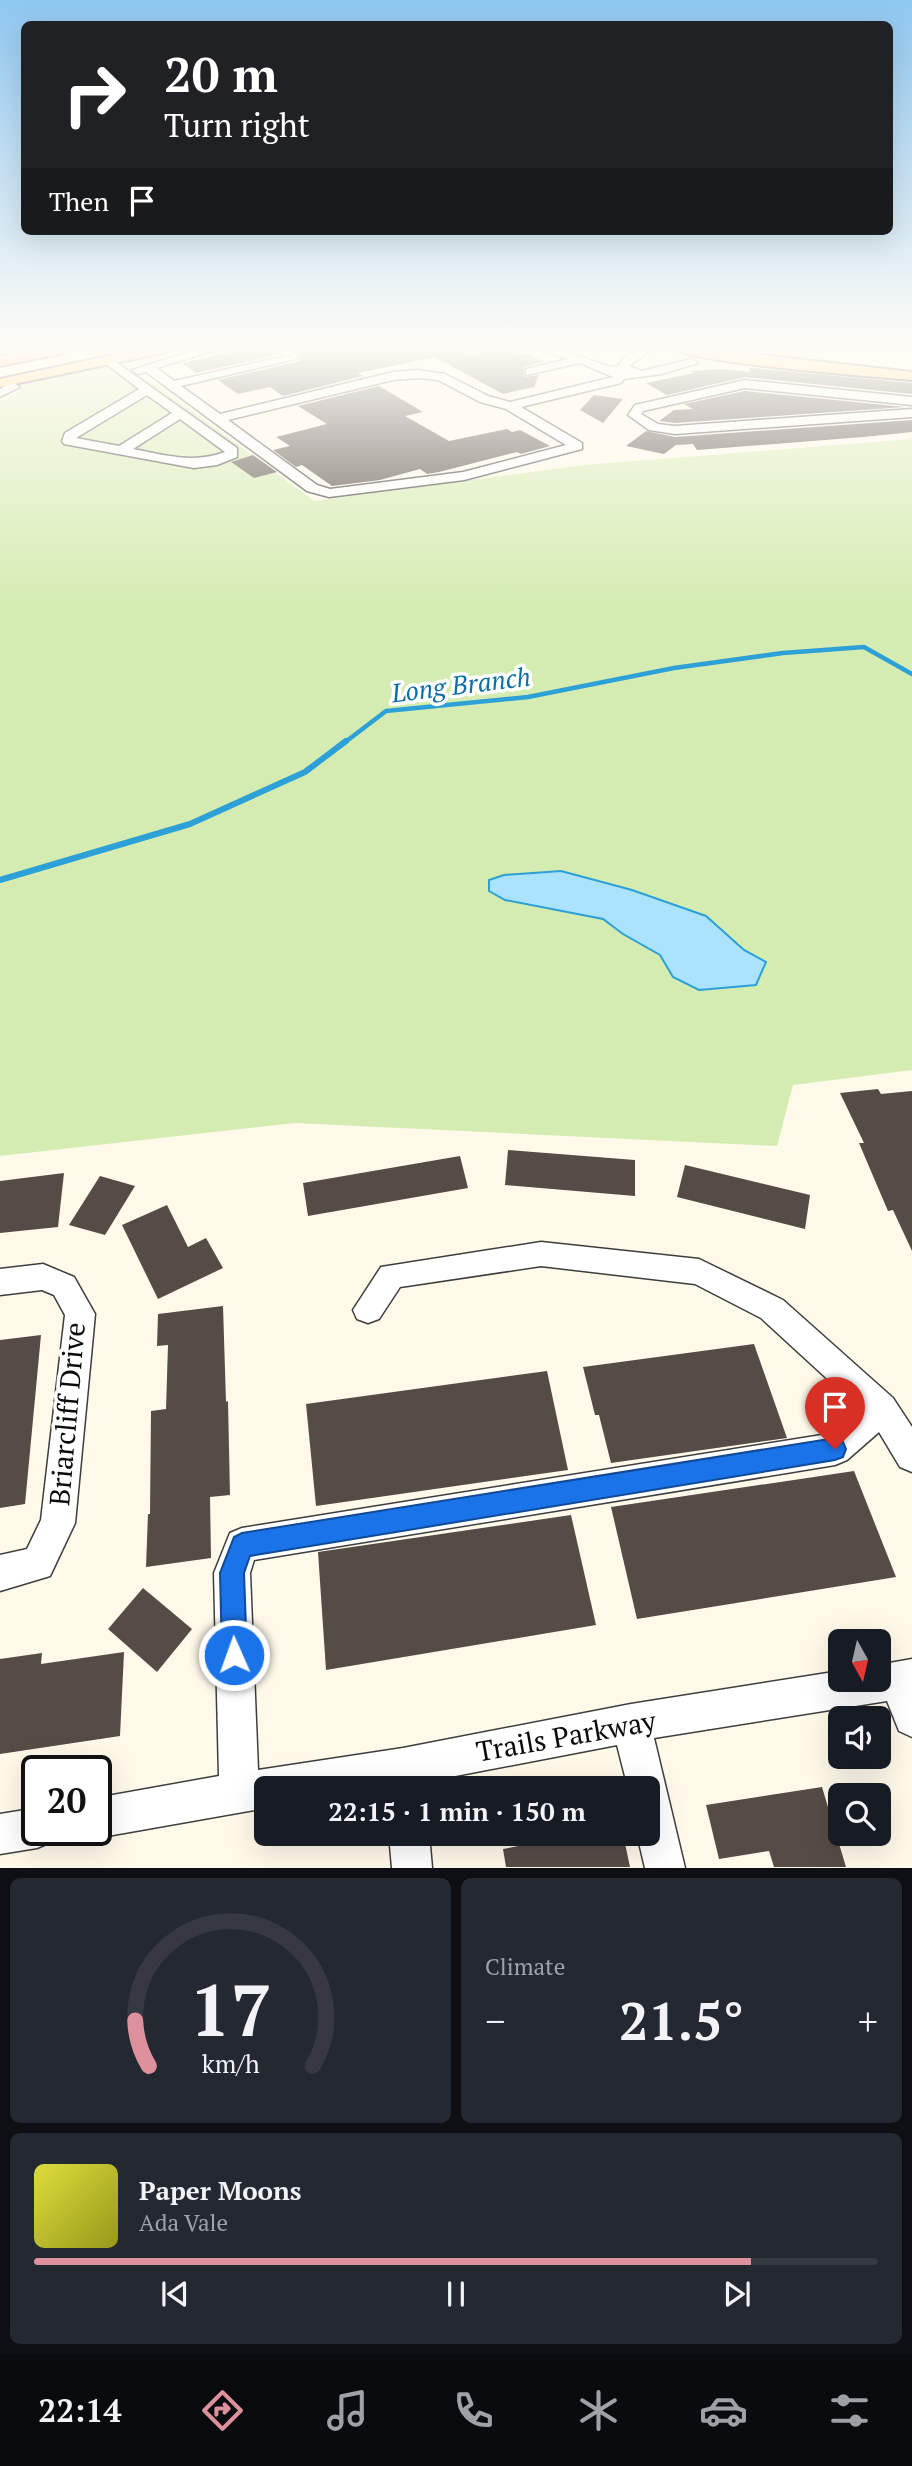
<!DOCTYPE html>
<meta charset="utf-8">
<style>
body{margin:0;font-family:"PT Serif",serif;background:#242831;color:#f1f3f6;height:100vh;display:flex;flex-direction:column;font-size:26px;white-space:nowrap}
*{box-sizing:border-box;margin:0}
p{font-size:23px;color:#9ea1a6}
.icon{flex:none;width:38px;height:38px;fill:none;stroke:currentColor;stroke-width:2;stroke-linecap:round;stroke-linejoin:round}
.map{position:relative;height:1868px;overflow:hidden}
.sheet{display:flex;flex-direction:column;gap:10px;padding:10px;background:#0d0f14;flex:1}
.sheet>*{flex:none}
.hud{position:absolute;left:21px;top:21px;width:872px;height:214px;border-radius:10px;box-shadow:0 7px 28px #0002;background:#202124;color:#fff;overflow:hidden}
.needle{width:46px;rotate:172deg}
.controls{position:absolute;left:828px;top:1629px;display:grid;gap:14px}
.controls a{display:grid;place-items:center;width:63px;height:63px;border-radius:10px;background:#171b24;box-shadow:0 7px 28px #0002;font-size:35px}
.speed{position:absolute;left:21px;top:1755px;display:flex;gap:14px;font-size:35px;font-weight:700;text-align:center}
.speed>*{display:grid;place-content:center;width:91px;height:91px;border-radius:50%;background:#171b24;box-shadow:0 7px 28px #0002;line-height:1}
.speed .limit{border:4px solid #111;border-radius:10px;background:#fff;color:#111}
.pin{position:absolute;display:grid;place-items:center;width:60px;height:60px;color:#fff;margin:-72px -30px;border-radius:50% 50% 50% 0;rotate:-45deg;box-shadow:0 0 7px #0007}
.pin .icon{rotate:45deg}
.me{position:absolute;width:77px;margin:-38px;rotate:358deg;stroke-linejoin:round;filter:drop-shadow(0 0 5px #0008)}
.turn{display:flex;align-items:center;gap:24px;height:147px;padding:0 28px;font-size:32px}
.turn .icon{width:91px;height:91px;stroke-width:2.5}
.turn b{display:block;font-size:49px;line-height:60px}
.then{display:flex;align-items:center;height:66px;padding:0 28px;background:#0003;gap:14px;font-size:26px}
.big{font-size:52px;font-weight:800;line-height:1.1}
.sheet .card{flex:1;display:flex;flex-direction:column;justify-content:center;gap:10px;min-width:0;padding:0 24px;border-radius:10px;background:#242831}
.sheet .dial{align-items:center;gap:0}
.dial svg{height:182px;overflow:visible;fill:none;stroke:#363941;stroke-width:7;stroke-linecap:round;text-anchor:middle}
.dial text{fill:#f1f3f6;stroke:none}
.song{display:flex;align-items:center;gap:21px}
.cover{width:84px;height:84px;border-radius:10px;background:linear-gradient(135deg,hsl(60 70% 55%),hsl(60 70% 35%))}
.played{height:7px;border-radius:4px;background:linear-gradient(90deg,#dd919d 85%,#363941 85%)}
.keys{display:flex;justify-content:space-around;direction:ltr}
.heat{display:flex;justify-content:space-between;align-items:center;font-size:38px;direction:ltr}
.sheet .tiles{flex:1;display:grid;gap:10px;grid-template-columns:1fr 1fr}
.card:last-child{grid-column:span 2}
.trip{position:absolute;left:254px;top:1776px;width:406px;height:70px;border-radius:10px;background:#171b24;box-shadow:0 7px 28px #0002;font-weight:800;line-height:70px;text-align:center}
.tabs{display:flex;height:112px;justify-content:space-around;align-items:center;background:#090b0e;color:#9ea1a6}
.tabs .icon{width:49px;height:49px}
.tabs .current{color:#dd919d}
.tabs b{font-size:32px;color:#f1f3f6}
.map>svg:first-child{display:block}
.green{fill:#d4ecb1}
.water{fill:#aae3fb;stroke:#2ca0d7;stroke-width:2}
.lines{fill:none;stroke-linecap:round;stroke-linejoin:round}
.stream-far1{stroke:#2ca0d7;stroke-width:4.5}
.stream{stroke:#2ca0d7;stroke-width:6}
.building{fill:#554b47}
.minor-casing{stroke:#3e3e3e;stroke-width:3}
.major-casing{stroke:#1c1c1c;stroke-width:4}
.highway-casing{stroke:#1c1c1c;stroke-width:4}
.minor{fill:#fff;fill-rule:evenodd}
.major{fill:#ffca5a;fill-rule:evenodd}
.highway{fill:#ff8d48;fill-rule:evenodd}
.route{fill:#1a73e8;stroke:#114b97;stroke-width:2}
.labels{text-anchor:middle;stroke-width:7;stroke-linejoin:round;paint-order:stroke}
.water-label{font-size:26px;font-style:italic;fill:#0d6ea5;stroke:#fff}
.near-street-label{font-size:28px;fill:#0b0b0b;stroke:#fff}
</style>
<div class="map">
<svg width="912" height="1868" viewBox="0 0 912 1868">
<rect width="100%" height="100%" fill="#fff9ea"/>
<path class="green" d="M126,362l188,139 270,-36 328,-26v631l-119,15 -16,61 -482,-23 -295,33v-755l17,-7 9,-10z"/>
<path class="water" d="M561,871l71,19 74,26 38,34 22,12 -10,23 -57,5 -26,-13 -13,-22 -37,-21 -20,-15 -98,-19 -16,-9v-11l15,-5z"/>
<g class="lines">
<path class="stream-far1" d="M344,743l42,-32 142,-14 146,-29 109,-15 81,-6 48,27"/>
<path class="stream" d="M0,880l190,-56 115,-52 41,-31"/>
</g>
<g class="building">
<path d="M244,349h31l5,5 -84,19 -14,-10z"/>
<path d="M295,349h157l6,4 14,3 15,-3 6,-4h24l1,6 8,-2 18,9 -20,5v10l15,-2 -5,12 -31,7 -68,-37 -77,16 5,3 -80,20 -13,-9 -32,7 -20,-14 83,-19 1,-5z"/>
<path d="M750,368l162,15v11l-167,-17 -78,18 -21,-12 48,-10 -3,-2 30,-2 29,3z"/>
<path d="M379,386l44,26 -18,4 44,25 58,-12 5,3 8,-2 30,16 -29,8 -4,-2 -78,20 -12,2 -7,-5 -40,11 -48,6 -30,-21 -6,2 -23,-17 17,-4 -14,-9 51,-13 -29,-18z"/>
<path d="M745,391l160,16 -230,16 -16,-2 15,-11 19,-1 -9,-5z"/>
<path d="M594,395l29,4 -20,24 -23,-13z"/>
<path d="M912,420v12l-49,5 -166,13 -4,-6 -17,1 -12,9 -38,-8 20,-15 29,6z"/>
<path d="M253,455l24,17 -23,6 -23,-16z"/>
<path d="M878,1089l3,5 31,-3v160l-19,-41 -5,1 -12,-28 -17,-40h5l-24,-50z"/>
<path d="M508,1150l127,10v36l-130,-11z"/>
<path d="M460,1156l8,32 -160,28 -5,-33z"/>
<path d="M685,1165l125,30 -5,34 -128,-32z"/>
<path d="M64,1173l-6,54 -58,6v-52z"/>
<path d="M100,1176l35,10 -30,49 -36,-10z"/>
<path d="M167,1205l21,42 18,-9 17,30 -65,31 -36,-74z"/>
<path d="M223,1306l3,96 2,-1 2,94 -20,2 1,61 -65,9 2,-53h2l1,-103 15,-2 2,-64 -11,1 1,-32z"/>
<path d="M41,1335l-16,169 -25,4v-168z"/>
<path d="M754,1344l33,94 -176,25 -12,-48h-4l-12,-48z"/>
<path d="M547,1371l21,99 -252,36 -10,-102z"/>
<path d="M854,1471l42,106 -259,42 -26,-112z"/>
<path d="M571,1515l25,110 -270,45 -8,-118z"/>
<path d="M143,1588l49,41 -35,43 -49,-43z"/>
<path d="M124,1652l-4,84 -120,18v-95l42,-6 -1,11z"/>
<path d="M822,1787l24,80h-72l-5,-16 -50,8 -13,-54z"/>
<path d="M581,1834h42l7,33h-124l-3,-18z"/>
</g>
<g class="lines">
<defs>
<g id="minor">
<path d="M199,349h20l-62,19 17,13 111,-25 -7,-7h13l9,9 -119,28 39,28 173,-42 25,-2 27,4 43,22 22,6 103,-25 -33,-14 -54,12v-6l42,-10 -29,-10h20l52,18 7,-1c8,-14 20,-17 35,-17l-24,17 12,5 51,-12 6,4 -36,11 -38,5 -3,4 -100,24 61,36v6l-118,31 -135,17 -22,-6 -161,-119 -8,2 -6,-4zM418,378l20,2 42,22 26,7 60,36 -103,27 -133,17 -13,-4 -89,-65 165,-40z"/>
<path d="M455,349h35c-8,6 -27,6 -35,0z"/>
<path d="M109,357l128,91v9l-20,8 -23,3 -130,-24 -2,-3 3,-8 74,-44 -34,-26 -2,-2zM147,395l25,18 -53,33 -43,-8zM180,419l45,33c-31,12 -60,3 -92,-3z"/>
<path d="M7,378l13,9 -20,10v-8l5,-3 -4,-4z"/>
<path d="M745,380l167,17v8l-167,-17 -102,23 -2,3 17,10 17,2 237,-17v8l-237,17 -26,-4 -21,-15 7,-10z"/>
<path d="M541,1242l158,17 84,41 110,98 19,29v45l-12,-5 -21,-35 -32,28 -12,5 -581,95 -4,13 8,197 145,-22 228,-44 209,-33v9h38v-15l34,-6v78l-13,-6 -12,-30 -233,37 31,130h-40l-8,-34h11v-46h-20l-11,-43 -193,37v6h-158v20l-170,30 -14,-6 14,-2v-32l123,-22 -5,-203 16,-40 12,-5 586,-94 31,-26 -98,-90 -66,-34 -154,-18 -141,21 -21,32 -11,4 -11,-4 -4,-9 28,-43z"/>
<path d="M43,1264l31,13 21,37 -20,209 -25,53 -50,15v-36l27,-6 14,-29 24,-205 -11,-20 -12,-5 -42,5v-26z"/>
<path d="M37,1808v22h19l-5,12 -14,6 -37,6v-40z"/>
<path d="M389,1834h40l3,34h-40z"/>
</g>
<g id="major">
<path d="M141,349h29l-7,4 -163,34v-8z"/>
<path d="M675,349h33l204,23v8c-35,-3 -220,-17 -237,-31z"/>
</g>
<path id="highway" d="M34,349h34l-8,5 -60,12v-10z"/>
</defs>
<use href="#minor" class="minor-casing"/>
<use href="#major" class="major-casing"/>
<use href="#highway" class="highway-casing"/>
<use href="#minor" class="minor"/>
<use href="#major" class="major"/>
<use href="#highway" class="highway"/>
</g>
<linearGradient id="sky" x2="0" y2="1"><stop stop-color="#8fc7f0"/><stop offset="0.57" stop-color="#fffcf6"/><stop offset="1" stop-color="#fffcf6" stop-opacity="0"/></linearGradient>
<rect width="912" height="611" fill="url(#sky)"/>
<path class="route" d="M835,1438l8,4 3,7 -3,8 -8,3 -585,96 -6,17 3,82 -3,9 -10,3 -9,-3 -3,-9 -2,-82 14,-36 8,-4z"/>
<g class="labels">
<g class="water-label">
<text transform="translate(461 685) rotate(-7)" y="9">Long Branch</text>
</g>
<g class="near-street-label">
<text transform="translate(67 1414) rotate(-85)" y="10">Briarcliff Drive</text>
<text transform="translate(566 1736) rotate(-10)" y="10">Trails Parkway</text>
</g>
</g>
</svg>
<div class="controls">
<a><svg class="needle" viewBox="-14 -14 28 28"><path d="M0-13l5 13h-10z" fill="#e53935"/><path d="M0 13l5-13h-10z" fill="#9ea1a6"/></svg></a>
<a><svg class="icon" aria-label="sound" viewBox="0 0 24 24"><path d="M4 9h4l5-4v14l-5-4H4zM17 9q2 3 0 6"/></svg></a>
<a><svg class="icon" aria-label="search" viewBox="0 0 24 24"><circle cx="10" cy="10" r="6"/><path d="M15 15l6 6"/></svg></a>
</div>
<div class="speed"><div class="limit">20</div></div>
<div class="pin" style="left:835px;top:1449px;background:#d93025"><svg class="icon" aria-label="arrive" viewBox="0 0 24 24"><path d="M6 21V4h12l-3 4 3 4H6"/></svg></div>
<svg class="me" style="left:234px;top:1655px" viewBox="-20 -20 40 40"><circle r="17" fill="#1a73e8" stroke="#fff" stroke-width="3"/><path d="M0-11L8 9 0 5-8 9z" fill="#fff"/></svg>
<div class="trip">22:15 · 1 min · 150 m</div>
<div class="hud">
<div class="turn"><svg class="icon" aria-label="right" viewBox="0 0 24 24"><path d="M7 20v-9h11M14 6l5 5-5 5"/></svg><div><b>20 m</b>Turn right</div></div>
<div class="then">Then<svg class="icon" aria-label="arrive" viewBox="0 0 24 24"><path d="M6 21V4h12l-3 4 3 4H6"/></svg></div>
</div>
</div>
<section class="sheet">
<div class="tiles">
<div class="card dial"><svg viewBox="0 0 100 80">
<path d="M14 69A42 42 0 1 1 86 69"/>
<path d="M14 69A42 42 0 0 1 8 49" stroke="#dd919d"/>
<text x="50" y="56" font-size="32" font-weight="700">17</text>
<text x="50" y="72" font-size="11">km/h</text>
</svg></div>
<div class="card"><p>Climate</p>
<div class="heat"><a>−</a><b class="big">21.5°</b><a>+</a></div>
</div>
<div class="card">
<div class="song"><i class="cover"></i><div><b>Paper Moons</b><p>Ada Vale</p></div></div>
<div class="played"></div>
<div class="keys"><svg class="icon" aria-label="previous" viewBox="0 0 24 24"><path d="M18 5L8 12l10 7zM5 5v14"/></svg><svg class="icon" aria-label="pause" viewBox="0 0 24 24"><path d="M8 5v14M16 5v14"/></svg><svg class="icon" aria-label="next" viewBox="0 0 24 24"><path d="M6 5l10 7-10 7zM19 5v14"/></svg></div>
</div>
</div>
</section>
<nav class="tabs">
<b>22:14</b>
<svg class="icon current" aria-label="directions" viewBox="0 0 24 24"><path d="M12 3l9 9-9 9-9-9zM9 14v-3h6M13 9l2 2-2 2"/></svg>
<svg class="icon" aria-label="music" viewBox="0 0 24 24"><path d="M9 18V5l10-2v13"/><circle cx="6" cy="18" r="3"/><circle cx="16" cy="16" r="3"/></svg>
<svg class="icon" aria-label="phone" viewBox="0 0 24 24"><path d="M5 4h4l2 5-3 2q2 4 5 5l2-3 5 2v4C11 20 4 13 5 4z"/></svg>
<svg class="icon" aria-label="climate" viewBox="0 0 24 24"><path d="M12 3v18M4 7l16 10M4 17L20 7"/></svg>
<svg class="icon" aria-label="car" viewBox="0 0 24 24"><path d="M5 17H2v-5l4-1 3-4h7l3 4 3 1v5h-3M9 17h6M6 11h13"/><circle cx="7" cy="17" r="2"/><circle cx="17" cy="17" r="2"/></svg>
<svg class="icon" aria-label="filters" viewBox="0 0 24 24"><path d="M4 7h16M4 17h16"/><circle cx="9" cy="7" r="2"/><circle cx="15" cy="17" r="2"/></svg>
</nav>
